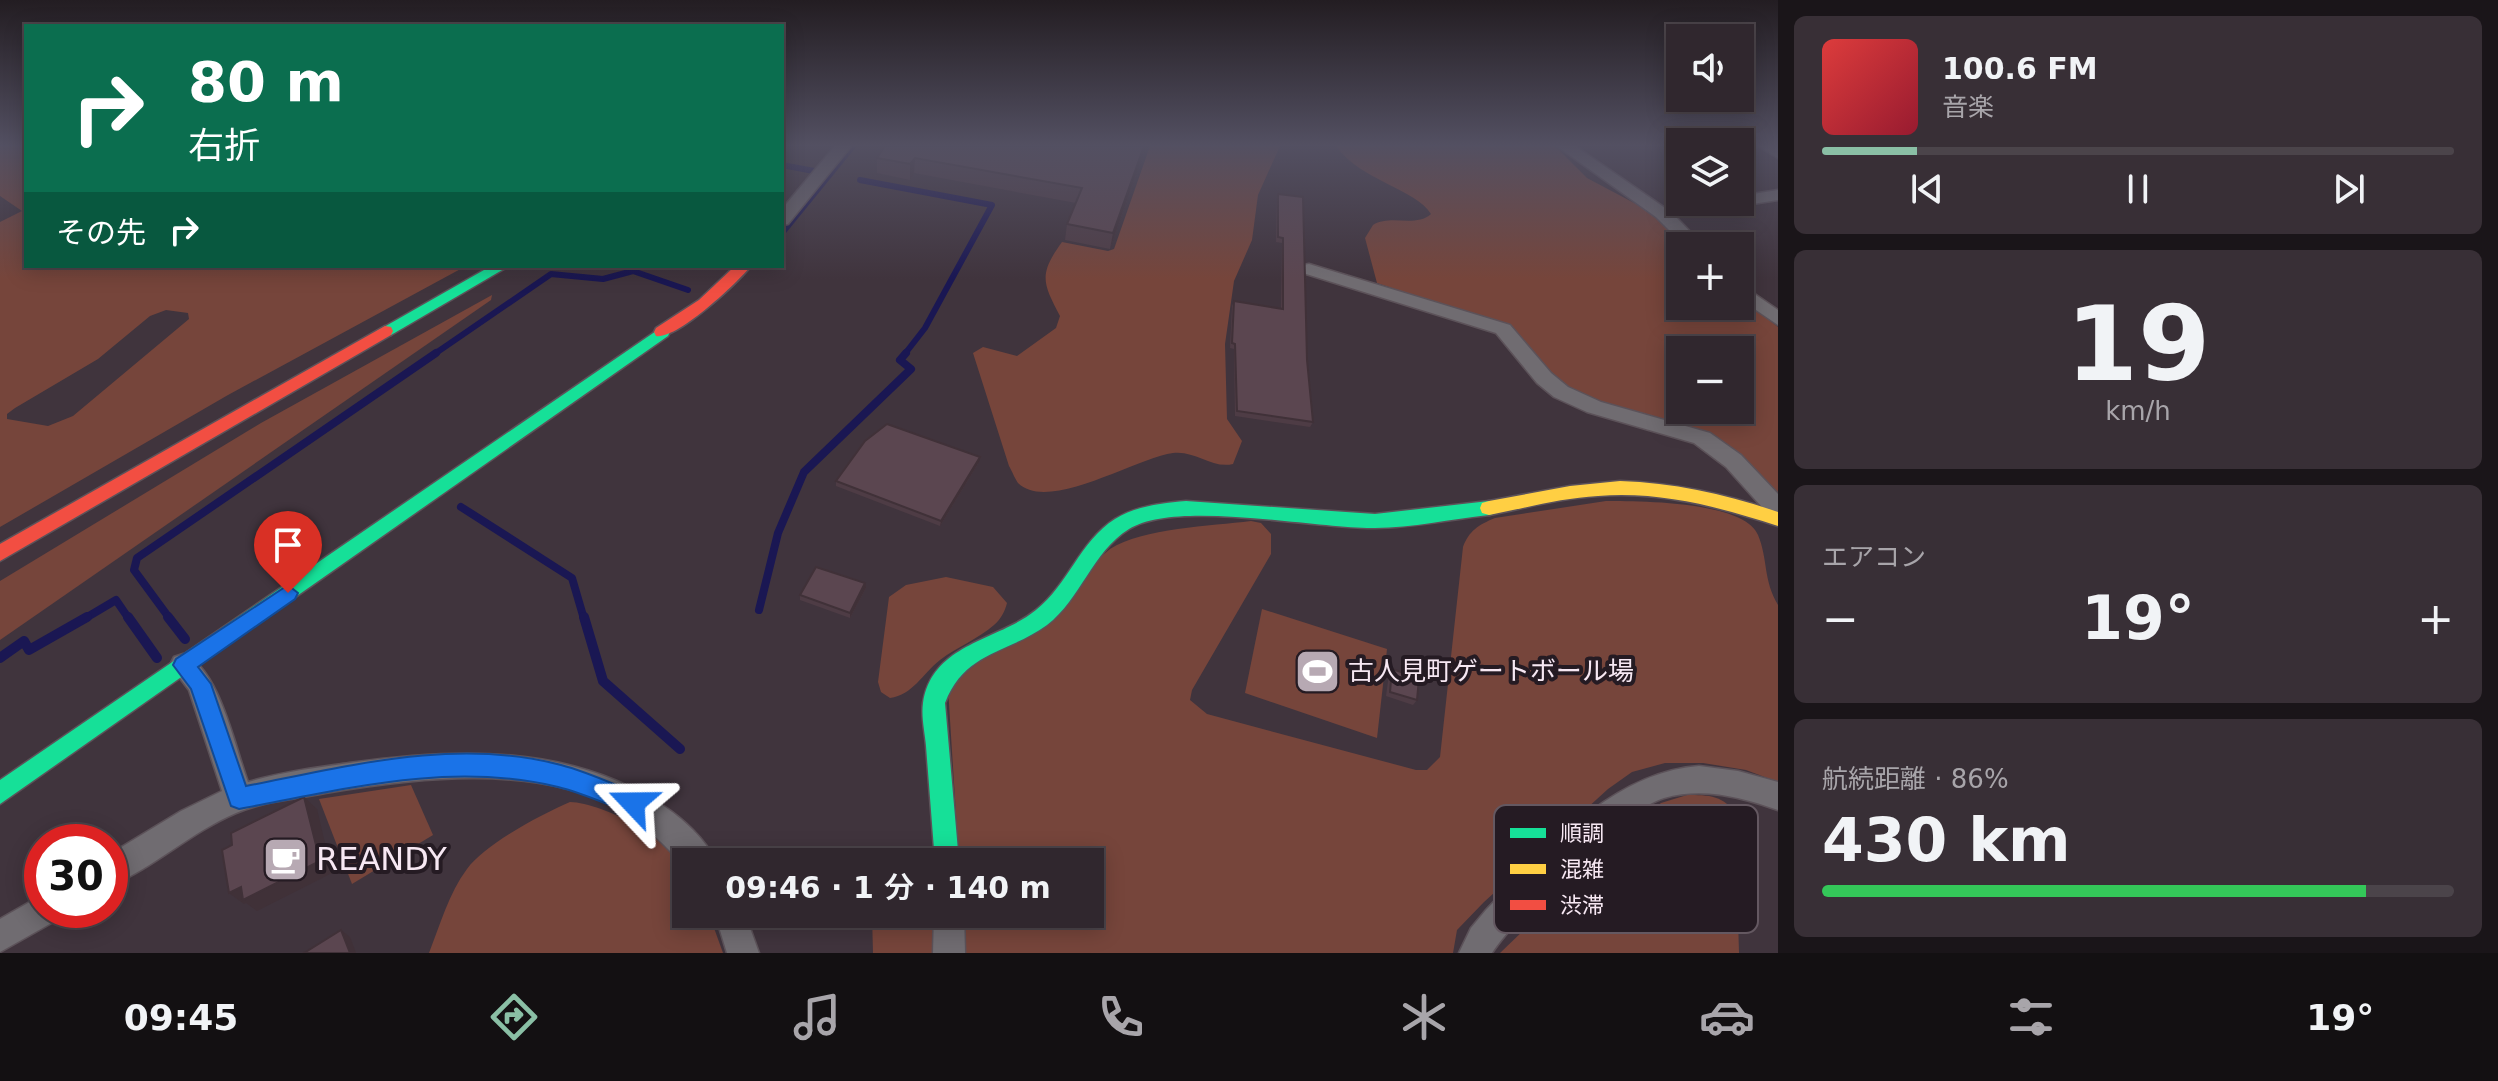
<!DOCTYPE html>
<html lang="ja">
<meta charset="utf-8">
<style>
body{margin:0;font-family:"DejaVu Sans","Noto Sans JP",sans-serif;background:#382f36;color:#f1f3f6;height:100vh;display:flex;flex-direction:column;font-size:30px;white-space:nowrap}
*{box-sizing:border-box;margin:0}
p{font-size:26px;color:#a8a5aa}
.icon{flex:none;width:44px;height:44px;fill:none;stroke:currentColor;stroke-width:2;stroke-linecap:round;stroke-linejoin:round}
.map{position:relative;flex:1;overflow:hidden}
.sheet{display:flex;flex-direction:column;gap:16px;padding:16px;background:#1a1519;width:720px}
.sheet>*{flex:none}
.hud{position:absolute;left:24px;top:24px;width:760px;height:244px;border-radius:0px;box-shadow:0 4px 20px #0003,0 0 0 2px #4b444a;background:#0b6e4f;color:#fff;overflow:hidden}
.tools{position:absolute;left:1666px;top:24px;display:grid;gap:16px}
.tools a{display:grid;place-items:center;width:88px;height:88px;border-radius:0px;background:#30272e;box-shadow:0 4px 20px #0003,0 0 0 2px #4b444a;font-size:40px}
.speed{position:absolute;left:24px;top:824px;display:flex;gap:16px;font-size:40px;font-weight:700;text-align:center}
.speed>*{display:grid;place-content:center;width:104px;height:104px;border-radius:50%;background:#30272e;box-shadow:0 4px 20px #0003,0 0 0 2px #4b444a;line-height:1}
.speed .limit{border:12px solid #d22;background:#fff;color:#111}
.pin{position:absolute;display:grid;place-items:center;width:68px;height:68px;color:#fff;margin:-82px -34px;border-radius:50% 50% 50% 0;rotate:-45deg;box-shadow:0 0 8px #0007}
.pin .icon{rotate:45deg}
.me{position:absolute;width:88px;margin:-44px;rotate:293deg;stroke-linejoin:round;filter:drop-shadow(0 0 6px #0008)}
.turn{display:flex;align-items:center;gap:28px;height:168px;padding:0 32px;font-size:36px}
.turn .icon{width:104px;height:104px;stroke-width:2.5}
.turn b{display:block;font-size:56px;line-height:68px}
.then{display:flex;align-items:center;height:76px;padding:0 32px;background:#0003;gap:16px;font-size:30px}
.big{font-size:60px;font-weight:600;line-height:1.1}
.sheet .tile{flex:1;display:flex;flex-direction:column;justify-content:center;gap:12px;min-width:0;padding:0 28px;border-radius:12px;background:#382f36}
.sheet .dial{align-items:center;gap:0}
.dial b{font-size:104px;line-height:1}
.song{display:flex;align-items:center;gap:24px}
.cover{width:96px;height:96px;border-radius:12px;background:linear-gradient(135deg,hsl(0 70% 55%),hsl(350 70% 35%))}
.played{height:8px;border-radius:4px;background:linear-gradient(90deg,#8abfa5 15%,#4b444a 15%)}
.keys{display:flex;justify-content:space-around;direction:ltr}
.heat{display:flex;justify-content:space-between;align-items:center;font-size:44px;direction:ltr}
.charge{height:12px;border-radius:6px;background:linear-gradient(90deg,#34c759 86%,#4b444a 0)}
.trip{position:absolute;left:672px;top:848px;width:432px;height:80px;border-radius:0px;background:#30272e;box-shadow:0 4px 20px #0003,0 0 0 2px #4b444a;font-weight:600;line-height:80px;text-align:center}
.menu{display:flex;height:128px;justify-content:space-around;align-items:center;background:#131012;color:#a8a5aa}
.menu .icon{width:56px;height:56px}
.menu .current{color:#8abfa5}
.menu b{font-size:36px;color:#f1f3f6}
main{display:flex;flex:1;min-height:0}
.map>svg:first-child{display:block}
.green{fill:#76453b;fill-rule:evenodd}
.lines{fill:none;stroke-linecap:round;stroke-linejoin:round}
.stream-far2{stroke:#1a1753;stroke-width:6}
.stream-far1{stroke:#1a1753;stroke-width:8}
.stream{stroke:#1a1753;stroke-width:10}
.street-casing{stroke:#5c5259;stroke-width:3}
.fast-casing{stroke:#5c5259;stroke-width:3}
.slow-casing{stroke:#5c5259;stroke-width:3}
.jam-casing{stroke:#5c5259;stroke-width:3}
.street{fill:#706c71;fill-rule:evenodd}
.fast{fill:#16e098;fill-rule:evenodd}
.slow{fill:#ffcf43;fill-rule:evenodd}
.jam{fill:#f24e42;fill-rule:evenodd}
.wall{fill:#4e3c45}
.shaded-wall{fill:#403138}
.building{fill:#5b4650;stroke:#403138;stroke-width:2}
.route{fill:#1a73e8;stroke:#114b97;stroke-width:2}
.labels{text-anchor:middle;stroke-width:8;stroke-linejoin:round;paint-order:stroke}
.poi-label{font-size:26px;fill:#f7e8f3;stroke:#251b23;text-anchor:start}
.near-poi-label{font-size:32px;fill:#f7e8f3;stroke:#251b23;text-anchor:start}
.key{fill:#251b23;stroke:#645861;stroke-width:2}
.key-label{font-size:22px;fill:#f7e8f3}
</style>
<main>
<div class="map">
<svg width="1778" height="953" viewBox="0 0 1778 953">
<rect width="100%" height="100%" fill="#40343d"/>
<g class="green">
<path d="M0,146h26v120h440l-238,129 -228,132v-305l22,-11 -22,-15zM166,310l22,3 1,6 -116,97 -25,10 -41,-7v-5l8,-6 83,-49 52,-43z"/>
<path d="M1150,146h130l-22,49 -6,45 -18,41 -9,63 2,75 15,22 -9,23c-21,5 -38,-14 -60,-11 -37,5 -125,60 -155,30 -3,-4 -6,-12 -9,-17l-36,-113 10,-6 34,9 39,-28 4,-12c-17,-33 -22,-41 2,-74l46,9 6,-2z"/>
<path d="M1336,146h219l32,32 66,35 33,33h-6v60h60v-9l38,30v173l-57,-56 -155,-55 -59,-62 -130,-44 -12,-45 8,-13c18,-11 42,3 58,-11 -15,-25 -70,-33 -95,-68zM1680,350h60v60h-60z"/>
<path d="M492,295l-1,5 -491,340v-59l261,-158z"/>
<path d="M1606,501c32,0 138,0 152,34 10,24 5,45 20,70v177l-32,-12 -43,-7h-38l-33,9 -24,17 -124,113 -27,28 -4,23h-491l1,-39h127v-52h-131l-11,-174 162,-139c33,-21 101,-23 141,-28l10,2 10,11v20l-79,136 -2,10 17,14 209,56h11l13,-13 23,-210c6,-16 15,-22 32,-29z"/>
<path d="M946,577l47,10 14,16c-2,8 -6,16 -13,22 -16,14 -37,22 -54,35 -18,14 -27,35 -50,38l-9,-6 -3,-10 11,-85 17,-12z"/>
<path d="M1262,609l125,40 -10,89 -132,-45z"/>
<path d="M411,785l22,50 -81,49 -33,-85z"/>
<path d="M1687,795c21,0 39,0 48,21l4,137h-239l141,-135 20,-15z"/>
<path d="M570,802c33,1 109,39 116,74 2,12 0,26 0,38h23l14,39h-294c11,-28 20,-60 38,-84 18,-25 75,-55 103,-67z"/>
<path d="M872,914h64l-1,39h-62z"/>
</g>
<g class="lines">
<g class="stream-far2">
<path d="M782,165l32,6"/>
<path d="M860,180l132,25 -67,123 -21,27"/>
<path d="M782,233l71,-87"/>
<path d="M433,355l118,-81 52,5 30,-8 55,19"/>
</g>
<g class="stream-far1">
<path d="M461,507l111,71 12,41"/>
<path d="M759,610l19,-77 26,-61 107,-103 -11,-9 6,-7"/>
<path d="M84,619l32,-19 13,19"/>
<path d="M170,619l-36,-49 3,-12 299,-205"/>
</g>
<g class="stream">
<path d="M128,617l29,41"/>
<path d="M168,617l17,22"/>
<path d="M584,617l19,64 77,68"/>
<path d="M0,658l24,-17 5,9 58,-33"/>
</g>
<defs>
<g id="street">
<path d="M835,146h16l-63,78 -6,1v-16z"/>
<path d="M1557,146h18l90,62 36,-6h39v-6l38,-6v10l-103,16 29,30h-19l-29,-29z"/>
<path d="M1758,146l20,1v11z"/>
<path d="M1309,264l201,61 41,48 17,14 33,15 109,31 31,22 37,39v25l-8,-3 -44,-49 -32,-24 -107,-31 -33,-15 -17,-14 -41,-50 -193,-60v-8z"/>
<path d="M1740,284l38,26v15l-38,-26z"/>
<path d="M183,654c36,13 52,94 65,128 33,-10 67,-14 101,-19 107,-15 220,-19 313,42 20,13 44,34 54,57h-30v6c-21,-23 -41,-44 -69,-60 -82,-45 -204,-30 -292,-15 -30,6 -61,8 -89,20 -45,19 -81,54 -126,73v-32l71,-43 41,-20 -33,-101 -19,-25 4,-8z"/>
<path d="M1699,766l39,5 40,11v28c-37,-13 -75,-23 -114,-12 -40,11 -149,119 -172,155h-33l12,-25 15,-18c57,-59 127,-138 213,-144z"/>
<path d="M42,895v15h17l-4,11 -55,31v-33z"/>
<path d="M715,914h30l14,39h-32z"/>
<path d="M934,914h30l1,39h-32z"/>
</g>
<g id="fast">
<path d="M491,266h18l-118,69h-12l-2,-4z"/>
<path d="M662,327l6,1 2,4 -2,4 -668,468v-24z"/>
<path d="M1186,501l189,13 114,-13 7,2 2,5 -2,5 -7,2c-38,4 -77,13 -114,13 -60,1 -199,-29 -246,1 -37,23 -48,70 -82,96 -40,29 -82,26 -102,78l14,159h-24c-3,-39 -6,-77 -9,-116 -1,-13 -5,-29 -3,-43 9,-60 75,-62 113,-93 32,-25 44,-69 79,-91 21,-13 47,-16 71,-18z"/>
</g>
<path id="slow" d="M1620,481c55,2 106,13 158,31v14c-59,-19 -117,-35 -180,-30 -37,2 -73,12 -109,19l-7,-2 -2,-5 2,-5 7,-2 81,-15z"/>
<g id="jam">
<path d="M735,266h16c-14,17 -74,74 -95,70l-2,-4 2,-4 43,-28z"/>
<path d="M385,326l6,1 2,4 -2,4 -391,226v-17z"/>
</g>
</defs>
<use href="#street" class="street-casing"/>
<use href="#fast" class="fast-casing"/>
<use href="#slow" class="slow-casing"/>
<use href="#jam" class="jam-casing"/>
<use href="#street" class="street"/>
<use href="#fast" class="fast"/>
<use href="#slow" class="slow"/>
<use href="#jam" class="jam"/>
</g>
<g class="wall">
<path d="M1146,146l-36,103 -45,-9 2,-16 9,-21 -162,-30 -4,7 -33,-7v-15z"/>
<path d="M1278,194l29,166 6,62 -3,5 -75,-11 -1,-67 -4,-1 2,-42 2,-5 47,7 1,-65 -6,-1 1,-43z"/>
<path d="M979,462l-39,64 -104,-40v-5z"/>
<path d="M866,588l-16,30 -50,-18v-5z"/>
<path d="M1392,669l25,31 -4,5 -27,-9 3,-22z"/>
</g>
<g class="shaded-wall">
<path d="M1144,146h2l-36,103 3,-16z"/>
<path d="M915,158l-1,15 -4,7v-16z"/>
<path d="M980,457l-1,5 -39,64 1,-5z"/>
<path d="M865,583l1,5 -16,30v-5z"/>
<path d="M304,797l13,12 15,64 -75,38 -11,-8 -2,1 -15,-11z"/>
<path d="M341,930l9,7 6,16h-6z"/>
</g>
<g class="building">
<path d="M885,146h259l-31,87 -46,-9 15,-36 -167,-30 -5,6 -33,-6z"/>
<path d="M1278,194l25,3 4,163 6,62 -76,-11 -2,-67 -3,-1 2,-42 49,8v-71l-5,-1z"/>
<path d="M887,424l93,33 -39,64 -105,-40 29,-40z"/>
<path d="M816,567l49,16 -15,30 -50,-18z"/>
<path d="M1392,669l27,9 -2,22 -27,-8z"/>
<path d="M304,797l16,64 -77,39 -2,-13 -12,6 -7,-43 10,-5 -1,-12z"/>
<path d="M341,930l9,23h-46z"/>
</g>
<linearGradient id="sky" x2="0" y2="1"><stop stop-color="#231d22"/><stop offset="0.52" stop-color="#535062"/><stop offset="1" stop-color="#535062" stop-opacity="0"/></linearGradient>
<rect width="1778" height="279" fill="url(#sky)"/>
<path class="route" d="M288,585l10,8 -3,6 -97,68 13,17 35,102c103,-20 211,-49 315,-21 27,7 54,20 80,30l3,8 -3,8 -8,3c-25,-9 -50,-21 -75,-27 -107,-26 -213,2 -319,22l-8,-3 -40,-117 -18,-24 3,-6z"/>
<defs>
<symbol id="stadium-square" viewBox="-11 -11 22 22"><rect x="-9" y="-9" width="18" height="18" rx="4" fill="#b7a9b3" stroke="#251b23"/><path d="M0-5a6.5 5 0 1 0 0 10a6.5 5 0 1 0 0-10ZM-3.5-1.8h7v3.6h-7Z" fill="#fff"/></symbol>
<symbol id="cafe-square" viewBox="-11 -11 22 22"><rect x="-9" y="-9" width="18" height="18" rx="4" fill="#b7a9b3" stroke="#251b23"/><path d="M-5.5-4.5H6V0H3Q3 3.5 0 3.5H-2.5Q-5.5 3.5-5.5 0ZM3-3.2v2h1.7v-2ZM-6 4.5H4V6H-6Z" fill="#fff"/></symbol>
</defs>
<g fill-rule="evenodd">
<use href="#stadium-square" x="1292" y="646" width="51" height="51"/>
<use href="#cafe-square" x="260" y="834" width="51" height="51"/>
</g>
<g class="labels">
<g class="poi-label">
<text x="1348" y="680">古人見町ゲートボール場</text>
</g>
<g class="near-poi-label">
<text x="316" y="870">REANDY</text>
</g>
</g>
<rect x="1494" y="805" width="264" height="128" rx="12" class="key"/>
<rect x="1510" y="828" width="36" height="10" fill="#16e098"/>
<rect x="1510" y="864" width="36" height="10" fill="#ffcf43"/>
<rect x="1510" y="900" width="36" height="10" fill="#f24e42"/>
<g class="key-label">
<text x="1560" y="841">順調</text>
<text x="1560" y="877">混雑</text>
<text x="1560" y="913">渋滞</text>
</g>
</svg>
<div class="tools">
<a><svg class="icon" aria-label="sound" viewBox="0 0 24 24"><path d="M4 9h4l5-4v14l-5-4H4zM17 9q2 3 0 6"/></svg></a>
<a><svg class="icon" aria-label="layers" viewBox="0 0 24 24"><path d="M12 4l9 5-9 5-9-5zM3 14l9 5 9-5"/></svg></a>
<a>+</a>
<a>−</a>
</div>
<div class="speed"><div class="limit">30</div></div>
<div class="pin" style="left:288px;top:593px;background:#d93025"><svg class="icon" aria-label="arrive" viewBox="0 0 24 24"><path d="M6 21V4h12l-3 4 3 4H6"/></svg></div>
<svg class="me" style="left:633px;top:803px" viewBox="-20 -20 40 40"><path d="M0-17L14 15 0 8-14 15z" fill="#1a73e8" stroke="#fff" stroke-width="4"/></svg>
<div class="trip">09:46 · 1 分 · 140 m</div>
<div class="hud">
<div class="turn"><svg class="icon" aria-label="right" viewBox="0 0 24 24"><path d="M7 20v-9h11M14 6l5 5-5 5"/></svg><div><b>80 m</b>右折</div></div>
<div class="then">その先<svg class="icon" aria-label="right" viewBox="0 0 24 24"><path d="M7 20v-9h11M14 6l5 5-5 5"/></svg></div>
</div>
</div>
<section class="sheet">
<div class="tile">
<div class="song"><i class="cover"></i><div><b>100.6 FM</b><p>音楽</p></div></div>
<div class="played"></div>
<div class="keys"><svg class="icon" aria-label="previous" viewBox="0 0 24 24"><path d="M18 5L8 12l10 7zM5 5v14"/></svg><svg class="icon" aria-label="pause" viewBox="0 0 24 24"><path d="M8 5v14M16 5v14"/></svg><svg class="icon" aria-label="next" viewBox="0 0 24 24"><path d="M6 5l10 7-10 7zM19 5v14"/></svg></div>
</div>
<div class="tile dial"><b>19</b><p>km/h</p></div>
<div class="tile"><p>エアコン</p>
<div class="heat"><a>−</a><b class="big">19°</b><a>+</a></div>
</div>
<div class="tile"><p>航続距離 · 86%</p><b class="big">430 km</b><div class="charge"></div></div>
</section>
</main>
<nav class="menu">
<b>09:45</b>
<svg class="icon current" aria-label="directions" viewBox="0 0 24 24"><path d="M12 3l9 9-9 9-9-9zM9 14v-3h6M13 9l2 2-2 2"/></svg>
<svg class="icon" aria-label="music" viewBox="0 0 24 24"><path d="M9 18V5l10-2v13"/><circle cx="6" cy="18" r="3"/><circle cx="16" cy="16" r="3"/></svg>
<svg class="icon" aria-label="phone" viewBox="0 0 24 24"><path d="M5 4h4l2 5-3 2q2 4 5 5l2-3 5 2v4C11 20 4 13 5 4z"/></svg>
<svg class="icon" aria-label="climate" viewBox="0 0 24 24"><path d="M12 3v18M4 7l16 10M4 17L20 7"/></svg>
<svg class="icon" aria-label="car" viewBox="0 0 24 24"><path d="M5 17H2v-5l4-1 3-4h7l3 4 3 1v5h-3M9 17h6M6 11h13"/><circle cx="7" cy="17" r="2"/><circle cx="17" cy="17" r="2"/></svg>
<svg class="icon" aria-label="filters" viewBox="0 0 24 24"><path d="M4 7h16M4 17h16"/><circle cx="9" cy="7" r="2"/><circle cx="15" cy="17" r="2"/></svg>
<b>19°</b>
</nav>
